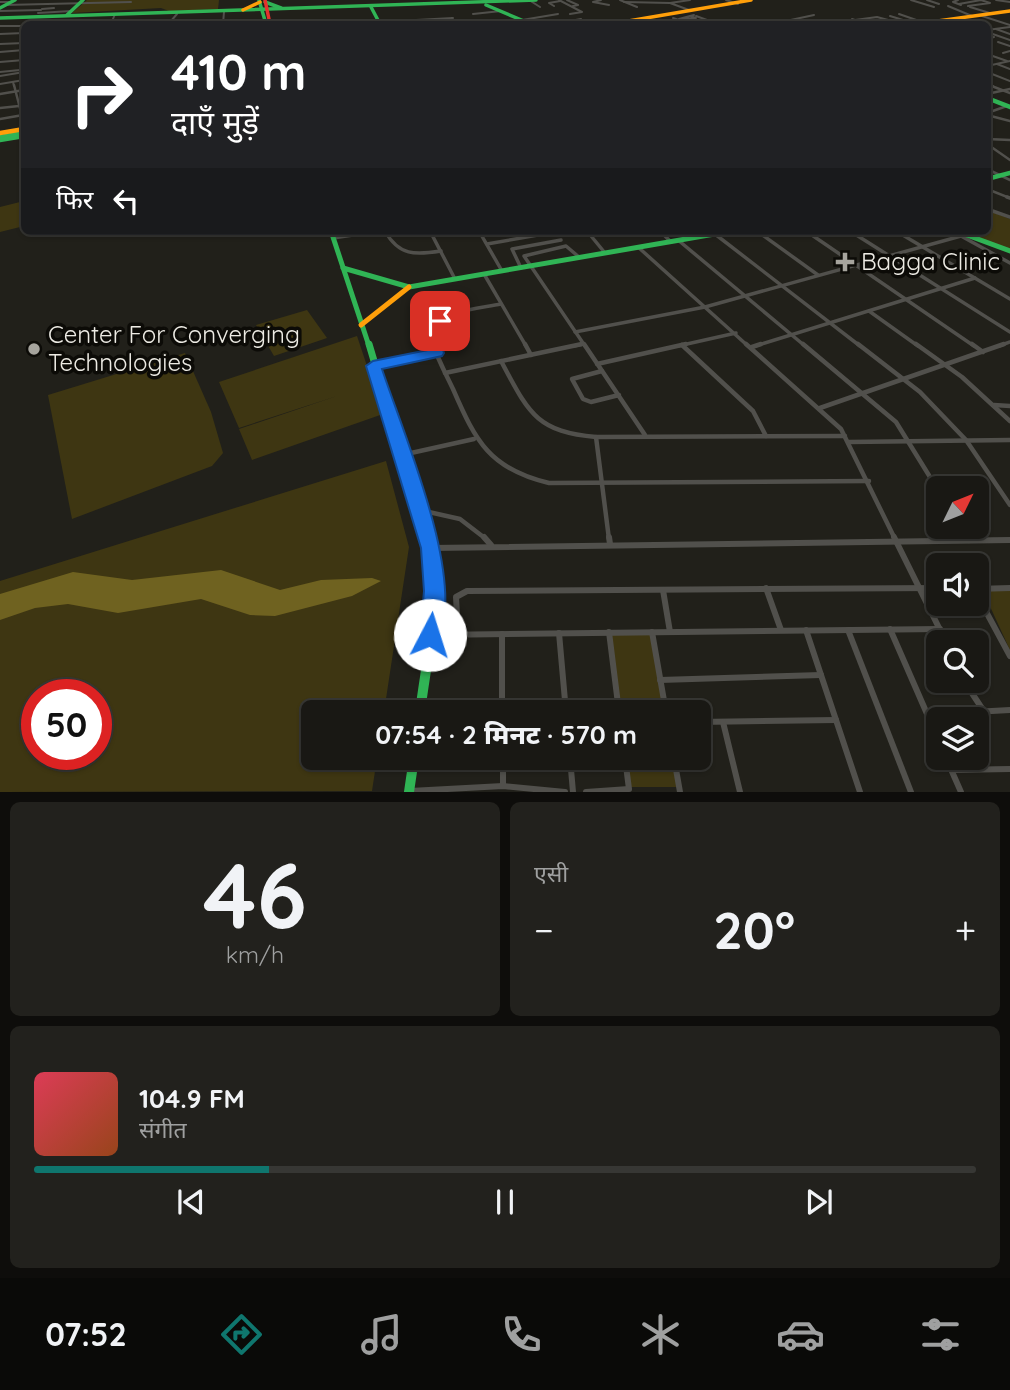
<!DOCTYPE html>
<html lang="hi">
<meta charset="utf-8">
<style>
body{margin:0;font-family:Quicksand,"Noto Sans Devanagari",sans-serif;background:#22211d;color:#f1f3f6;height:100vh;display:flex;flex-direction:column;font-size:26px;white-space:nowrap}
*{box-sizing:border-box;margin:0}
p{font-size:23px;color:#9fa0a0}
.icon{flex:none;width:38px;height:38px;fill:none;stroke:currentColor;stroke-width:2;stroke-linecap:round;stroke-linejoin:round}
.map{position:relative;height:792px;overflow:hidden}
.side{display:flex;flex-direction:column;gap:10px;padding:10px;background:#0e0d0b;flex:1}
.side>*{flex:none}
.banner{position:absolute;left:21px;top:21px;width:970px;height:214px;border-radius:10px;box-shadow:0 2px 5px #0004,0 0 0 2px #373734;background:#202124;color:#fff;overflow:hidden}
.needle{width:46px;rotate:47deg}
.buttons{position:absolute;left:926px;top:476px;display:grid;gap:14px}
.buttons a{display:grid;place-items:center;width:63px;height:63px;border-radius:10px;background:#191814;box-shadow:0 2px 5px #0004,0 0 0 2px #373734;font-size:35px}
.speed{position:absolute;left:21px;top:679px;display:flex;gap:14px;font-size:35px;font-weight:700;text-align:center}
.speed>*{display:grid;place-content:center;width:91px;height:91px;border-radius:50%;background:#191814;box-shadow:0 2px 5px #0004,0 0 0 2px #373734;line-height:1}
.speed .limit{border:10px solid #d22;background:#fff;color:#111}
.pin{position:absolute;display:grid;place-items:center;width:60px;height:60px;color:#fff;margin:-30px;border-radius:14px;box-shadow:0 4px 10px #0006}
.me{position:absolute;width:77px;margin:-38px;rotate:5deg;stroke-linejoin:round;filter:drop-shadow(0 0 5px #0008)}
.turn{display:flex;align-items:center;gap:24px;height:147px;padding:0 35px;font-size:32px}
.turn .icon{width:91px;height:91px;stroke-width:2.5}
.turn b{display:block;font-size:49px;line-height:60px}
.then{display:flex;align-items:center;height:66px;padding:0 35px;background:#0003;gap:14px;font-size:26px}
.big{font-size:52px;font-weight:800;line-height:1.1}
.side .widget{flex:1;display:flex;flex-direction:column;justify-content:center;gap:10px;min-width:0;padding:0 24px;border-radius:10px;background:#22211d}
.side .dial{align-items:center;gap:0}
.dial b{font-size:91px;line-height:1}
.song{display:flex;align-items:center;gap:21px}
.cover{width:84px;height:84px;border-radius:10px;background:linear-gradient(135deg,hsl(350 70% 55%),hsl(20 70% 35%))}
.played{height:7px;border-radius:4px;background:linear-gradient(90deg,#0f766e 25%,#373734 25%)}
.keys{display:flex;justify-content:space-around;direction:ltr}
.heat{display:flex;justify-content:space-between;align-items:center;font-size:38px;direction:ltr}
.side .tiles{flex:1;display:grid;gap:10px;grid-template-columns:1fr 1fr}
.widget:last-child{grid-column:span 2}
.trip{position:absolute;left:301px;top:700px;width:410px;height:70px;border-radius:10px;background:#191814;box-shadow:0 2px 5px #0004,0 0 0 2px #373734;font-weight:800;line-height:70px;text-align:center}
.dock{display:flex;height:112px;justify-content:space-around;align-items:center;background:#0a0a08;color:#9fa0a0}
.dock .icon{width:49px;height:49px}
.dock .current{color:#0f766e}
.dock b{font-size:32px;color:#f1f3f6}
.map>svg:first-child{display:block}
.green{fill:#3e3612;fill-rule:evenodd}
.water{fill:#6f6220}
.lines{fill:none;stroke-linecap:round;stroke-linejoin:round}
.street-far4{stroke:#51504c;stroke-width:2}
.street-far3{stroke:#51504c;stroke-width:2.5}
.street-far2{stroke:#51504c;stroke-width:3.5}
.street-far1{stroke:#51504c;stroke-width:4.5}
.street{stroke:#51504c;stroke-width:6}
.fast-far4{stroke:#30b455;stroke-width:3.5}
.fast-far3{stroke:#30b455;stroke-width:4.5}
.fast-far2{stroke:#30b455;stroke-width:5}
.fast-far1{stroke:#30b455;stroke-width:7}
.fast{stroke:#30b455;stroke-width:10}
.slow-far2{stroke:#ff9f0a;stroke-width:3.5}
.slow-far1{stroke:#ff9f0a;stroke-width:4.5}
.slow{stroke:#ff9f0a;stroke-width:5}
.jam{stroke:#e5322d;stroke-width:3.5}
.route{fill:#1a73e8;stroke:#114b97;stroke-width:2}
.poi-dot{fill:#a6a49d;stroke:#0c0b07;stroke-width:2.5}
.labels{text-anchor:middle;stroke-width:7;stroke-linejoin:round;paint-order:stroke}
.poi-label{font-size:24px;fill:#edebe4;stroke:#0c0b07;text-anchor:start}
</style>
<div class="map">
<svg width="1010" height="792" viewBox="0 0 1010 792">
<rect width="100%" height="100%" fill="#21201a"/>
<g class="green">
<path d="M87,0h132l-1,9 -49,2 -8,-3 -89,5z"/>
<path d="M24,201v25l-24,6v-25z"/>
<path d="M987,210l23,9v31l-51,-19h28z"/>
<path d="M307,310l20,28 -53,18 -18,-31z"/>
<path d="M357,336l26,78 -131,46 -13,-31 98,-33 -98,32 -20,-46z"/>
<path d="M185,353l26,59 12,41 -11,13 -140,53 -24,-124z"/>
<path d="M386,461l23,86 -25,165h-71v46h64l-5,33 -372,1v-211zM37,695h59v59h-59z"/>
<path d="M1010,588v62l-28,-61z"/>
<path d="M650,632l14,80h-44l-11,-77z"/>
<path d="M627,758h45l5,29h-46z"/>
</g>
<path class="water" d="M221,570l59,20 41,-10 51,-2 9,3 -29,15 -77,20 -25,-1 -49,-16 -83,14 -50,-9 -33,4 -35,12v-26l73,-22 59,8z"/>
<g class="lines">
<g class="street-far4">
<path d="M529,0l11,7"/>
<path d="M559,0l23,12 -12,2"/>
<path d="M567,0l11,5 -5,1"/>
<path d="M601,0l-8,2 16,3"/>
<path d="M620,0l17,7"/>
<path d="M726,0l12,4"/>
<path d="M911,0l23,7"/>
<path d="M927,0l12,4"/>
<path d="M958,0l-5,2 8,3"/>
<path d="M996,0l14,2"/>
<path d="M0,2h10"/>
<path d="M624,2l46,1"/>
<path d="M959,4l22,-4 9,3 -22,3"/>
<path d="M5,5l126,-3"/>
<path d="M554,6l-5,-3 11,-2"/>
<path d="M948,6l24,10"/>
<path d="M970,7l23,7"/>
<path d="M42,9l12,-1"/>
<path d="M689,10l-19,-7 20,-3"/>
<path d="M0,11l41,-1"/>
<path d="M38,13l33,-2"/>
<path d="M473,14l28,-3"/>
<path d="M899,14l26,9"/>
<path d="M979,15l31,10"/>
<path d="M690,16l6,2 -17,1z"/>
<path d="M690,16l4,-1"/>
<path d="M696,16l22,8"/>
<path d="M890,16l26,8"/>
<path d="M673,18l18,6"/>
<path d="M852,19l15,5"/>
<path d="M863,19l16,5"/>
<path d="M522,20l36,-6"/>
<path d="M816,20l27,4"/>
<path d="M855,20l22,-3 26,7"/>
<path d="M171,21l6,-7"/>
<path d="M935,21l9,3"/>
<path d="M379,22l74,-4 -17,2"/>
<path d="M630,23l4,1"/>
<path d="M55,24h25"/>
<path d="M111,24l4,-10"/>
<path d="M140,24l51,-3 3,3"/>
<path d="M223,24l1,-12"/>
<path d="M361,24l18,-1"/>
<path d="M554,24l27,-5"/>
<path d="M772,24l42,-9"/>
<path d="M0,26h24"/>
<path d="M996,29l14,5"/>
<path d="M987,30l23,-3"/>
<path d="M987,32l23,8"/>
<path d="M0,34l24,-1"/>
<path d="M987,39l7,-2"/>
<path d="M998,42l12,4"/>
<path d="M0,44l24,-1"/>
<path d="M0,52l24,-2"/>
<path d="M1003,53l7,-2"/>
<path d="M987,54l20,7"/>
<path d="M0,62l24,-2"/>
<path d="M997,64l13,5"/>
<path d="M987,66l23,-5"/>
<path d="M0,72l20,-2"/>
<path d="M987,72l23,9"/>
<path d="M0,76l24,-4"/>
<path d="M13,82l1,4"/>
<path d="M0,84l24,-4"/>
<path d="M987,84l6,2"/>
</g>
<g class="street-far3">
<path d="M14,85l8,31"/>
<path d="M989,85l21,8"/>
<path d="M0,94l24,-4"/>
<path d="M987,94l23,-5"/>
<path d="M0,108l19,-2"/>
<path d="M987,113l20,-7"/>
<path d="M987,115l23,6"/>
<path d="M0,119l23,-4"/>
<path d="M987,139l23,1"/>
<path d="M987,144l23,16"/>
<path d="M987,169l23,11"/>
<path d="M987,189l23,9"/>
</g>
<g class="street-far2">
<path d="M1007,197l3,1"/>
<path d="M987,209l23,8"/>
<path d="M385,231c14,25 30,24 56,20"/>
<path d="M430,231l25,48"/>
<path d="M479,231l23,40"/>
<path d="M587,231l18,22"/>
<path d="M660,231l11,11"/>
<path d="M711,231l149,115"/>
<path d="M757,231l61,44"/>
<path d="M806,231l168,115"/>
<path d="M850,231l160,101"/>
<path d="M896,231l114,68"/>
<path d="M961,236l49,27"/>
<path d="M333,238l47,-7"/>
<path d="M678,240l127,106"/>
<path d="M487,244l74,-13"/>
<path d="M638,247l110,99"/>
<path d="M579,257l-13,-11 -42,10 61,90"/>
<path d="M521,268l-9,-19 49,-9"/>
<path d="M484,274l42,72"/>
<path d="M869,311l49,35"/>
<path d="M575,332l130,-25 256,-71"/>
<path d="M433,346l-3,-14c16,-23 46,-23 71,-28"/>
<path d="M574,346l9,-2"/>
<path d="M678,346l58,-13"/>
<path d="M755,346l220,-68"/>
<path d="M999,346l11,-4"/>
</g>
<g class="street-far1">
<path d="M433,344c5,16 13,30 20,45 23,53 37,80 96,94l320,-2"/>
<path d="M525,344l6,11"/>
<path d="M584,344l61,91"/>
<path d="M746,344l95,85 54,110"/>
<path d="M803,344l93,78 42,68"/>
<path d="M858,344l62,48 46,48 44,65"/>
<path d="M916,344l46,33 48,44"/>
<path d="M972,344l11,8"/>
<path d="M682,345l71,66 13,25"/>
<path d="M752,347l9,-3"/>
<path d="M501,361c27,50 34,71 95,76l249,-1"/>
<path d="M597,364l89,-20"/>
<path d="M376,366l60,-13"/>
<path d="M602,371l-30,8 11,20 8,3 28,-7"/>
<path d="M445,373l137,-29"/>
<path d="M994,405l16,1"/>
<path d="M820,408l184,-64"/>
<path d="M596,437l13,102"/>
<path d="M849,442l161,-2"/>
<path d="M402,455l72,-16"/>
<path d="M420,510l40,9 26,20"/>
<path d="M961,527l7,12"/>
</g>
<g class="street">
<path d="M484,537l7,8"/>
<path d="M609,537l1,7"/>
<path d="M894,537l52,105"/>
<path d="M967,537l2,3"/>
<path d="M431,548l579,-8"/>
<path d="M766,588l15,42"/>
<path d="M976,589l34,-1"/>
<path d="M663,590l7,42"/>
<path d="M976,593l34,63"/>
<path d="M890,629l48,110"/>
<path d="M806,630l54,162"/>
<path d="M848,630l63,162"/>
<path d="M609,632l10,80"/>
<path d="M652,632l14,80"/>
<path d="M559,633l7,79"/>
<path d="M458,634l-2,-37 11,-6 471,-3"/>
<path d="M502,634v78"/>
<path d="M430,635l510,-6"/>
<path d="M660,680l161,-5"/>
<path d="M964,681l19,29"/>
<path d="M955,713l55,-3"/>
<path d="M698,722l138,-2"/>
<path d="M723,722l17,70"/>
<path d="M503,758v28"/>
<path d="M570,758l3,34"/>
<path d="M674,758l6,34"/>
<path d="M946,758l15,34"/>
<path d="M952,770l58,-1"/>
<path d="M410,791l93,-5 62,6"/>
<path d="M586,792l43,-3 -4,-31"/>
</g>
<g class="fast-far4">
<path d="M259,0l7,24"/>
<path d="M265,2l16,6"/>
<path d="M486,5l45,19"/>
<path d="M371,7l9,17"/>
<path d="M0,8l15,-8"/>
<path d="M67,15l16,-15"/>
<path d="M0,18l536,-18"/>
</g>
<g class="fast-far3">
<path d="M987,98l23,9"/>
<path d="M0,137l24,-4"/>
<path d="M0,140l24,-4"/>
<path d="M987,179l23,-6"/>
</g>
<g class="fast-far2">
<path d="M331,231l38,115"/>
<path d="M956,231l54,20"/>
<path d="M343,268l66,19 323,-56"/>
</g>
<path class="fast-far1" d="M369,344l58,195"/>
<g class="fast">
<path d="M420,712c7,-57 23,-118 6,-175"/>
<path d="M409,792l5,-34"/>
</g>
<g class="slow-far2">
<path d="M243,10l17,-8"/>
<path d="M611,24l140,-24"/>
<path d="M916,24l94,-13"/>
</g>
<path class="slow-far1" d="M0,133l24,-4"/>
<path class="slow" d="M361,325l48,-38"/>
<path class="jam" d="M265,0l5,24"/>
</g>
<path class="route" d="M440,316l7,5 -9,12 6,20 -2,3 -60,13c21,64 85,211 56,272l-8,3 -7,-3 -3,-6 4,-44 -3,-43 -55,-182 7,-5 55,-11 -5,-18 12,-14z"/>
<g class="poi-dot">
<path d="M841.5 251.5h7v7h7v7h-7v7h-7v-7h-7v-7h7z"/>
<circle cx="34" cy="349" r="7"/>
</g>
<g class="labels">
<g class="poi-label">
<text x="861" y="270">Bagga Clinic</text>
<text x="48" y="343">Center For Converging<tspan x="48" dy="28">Technologies</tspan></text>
</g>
</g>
</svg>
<div class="buttons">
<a><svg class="needle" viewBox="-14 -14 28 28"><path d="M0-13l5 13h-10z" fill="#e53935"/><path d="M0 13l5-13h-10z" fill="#9fa0a0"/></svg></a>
<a><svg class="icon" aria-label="sound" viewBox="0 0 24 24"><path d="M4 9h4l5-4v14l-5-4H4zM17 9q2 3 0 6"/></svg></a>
<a><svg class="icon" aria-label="search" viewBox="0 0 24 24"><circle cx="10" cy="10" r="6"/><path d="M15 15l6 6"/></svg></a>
<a><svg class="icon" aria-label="layers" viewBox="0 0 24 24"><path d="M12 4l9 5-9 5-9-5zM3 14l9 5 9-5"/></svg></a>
</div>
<div class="speed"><div class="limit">50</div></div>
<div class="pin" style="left:440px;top:321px;background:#d93025"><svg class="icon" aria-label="arrive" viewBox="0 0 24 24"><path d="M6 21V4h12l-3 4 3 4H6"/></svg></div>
<svg class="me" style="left:430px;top:635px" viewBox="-20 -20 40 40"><circle r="19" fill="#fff"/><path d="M0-13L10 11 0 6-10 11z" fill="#1a73e8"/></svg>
<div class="trip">07:54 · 2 मिनट · 570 m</div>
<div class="banner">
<div class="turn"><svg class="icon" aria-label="right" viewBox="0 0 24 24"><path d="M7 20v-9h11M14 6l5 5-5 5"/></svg><div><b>410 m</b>दाएँ मुड़ें</div></div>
<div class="then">फिर<svg class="icon" aria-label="left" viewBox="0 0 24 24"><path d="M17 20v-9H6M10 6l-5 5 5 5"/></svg></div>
</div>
</div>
<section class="side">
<div class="tiles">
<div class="widget dial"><b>46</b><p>km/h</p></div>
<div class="widget"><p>एसी</p>
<div class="heat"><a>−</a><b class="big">20°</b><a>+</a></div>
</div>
<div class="widget">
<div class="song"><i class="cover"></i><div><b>104.9 FM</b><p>संगीत</p></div></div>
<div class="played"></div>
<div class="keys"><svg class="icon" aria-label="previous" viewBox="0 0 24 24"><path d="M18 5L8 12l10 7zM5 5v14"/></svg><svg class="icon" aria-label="pause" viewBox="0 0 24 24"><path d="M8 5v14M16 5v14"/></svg><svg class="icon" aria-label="next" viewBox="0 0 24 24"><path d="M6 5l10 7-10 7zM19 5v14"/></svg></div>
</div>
</div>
</section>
<nav class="dock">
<b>07:52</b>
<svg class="icon current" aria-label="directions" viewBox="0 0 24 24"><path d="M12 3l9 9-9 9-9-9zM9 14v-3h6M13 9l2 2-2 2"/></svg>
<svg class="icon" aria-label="music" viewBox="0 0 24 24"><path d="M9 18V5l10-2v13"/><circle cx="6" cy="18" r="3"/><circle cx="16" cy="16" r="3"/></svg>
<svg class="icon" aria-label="phone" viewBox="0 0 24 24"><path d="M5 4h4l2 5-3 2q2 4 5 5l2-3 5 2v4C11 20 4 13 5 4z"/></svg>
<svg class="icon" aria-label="climate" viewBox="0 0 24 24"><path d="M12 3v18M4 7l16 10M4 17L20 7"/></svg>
<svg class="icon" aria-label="car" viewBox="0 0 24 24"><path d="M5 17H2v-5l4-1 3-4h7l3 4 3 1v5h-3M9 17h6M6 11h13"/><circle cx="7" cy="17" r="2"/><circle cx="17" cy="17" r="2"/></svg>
<svg class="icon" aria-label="filters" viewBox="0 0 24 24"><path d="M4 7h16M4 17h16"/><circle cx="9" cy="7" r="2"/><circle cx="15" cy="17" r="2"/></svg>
</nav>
